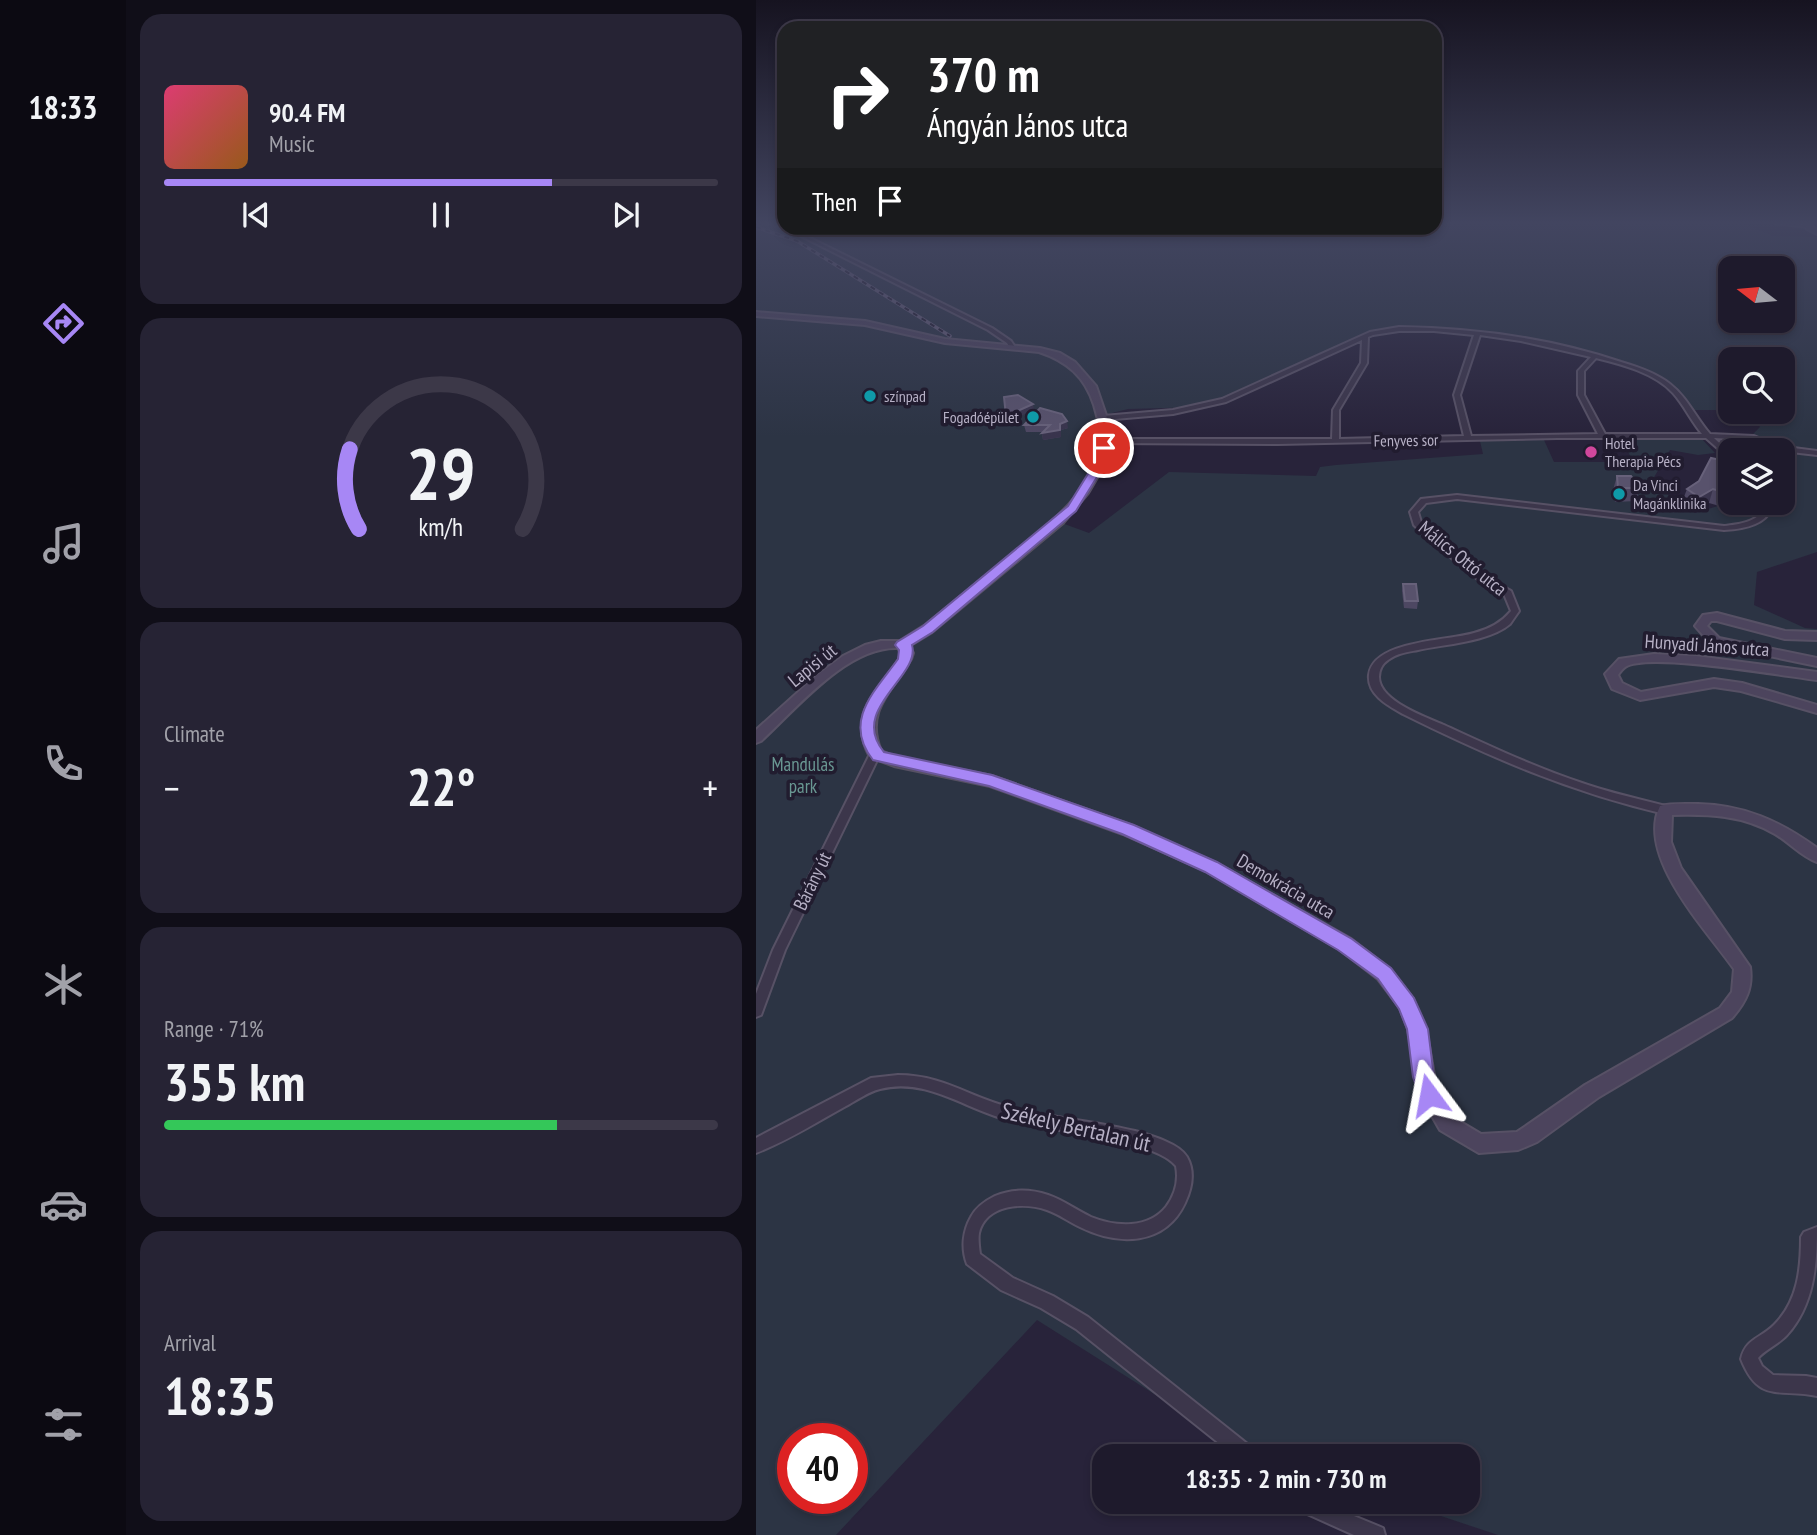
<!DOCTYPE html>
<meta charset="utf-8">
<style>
body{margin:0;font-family:"PT Sans Narrow",sans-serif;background:#262334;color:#f1f3f6;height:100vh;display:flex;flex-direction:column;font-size:26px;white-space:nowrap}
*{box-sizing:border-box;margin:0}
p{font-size:23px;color:#a1a1a9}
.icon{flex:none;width:38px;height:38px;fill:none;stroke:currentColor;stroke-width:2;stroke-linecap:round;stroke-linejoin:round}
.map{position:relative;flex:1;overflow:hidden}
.details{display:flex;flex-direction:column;gap:14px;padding:14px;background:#100e18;width:630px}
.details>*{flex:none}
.hud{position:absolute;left:21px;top:21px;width:665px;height:214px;border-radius:21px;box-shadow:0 4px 10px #0003,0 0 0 2px #3c3848;background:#202124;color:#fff;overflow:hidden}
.needle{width:46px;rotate:286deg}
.tools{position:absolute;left:962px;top:256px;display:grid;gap:14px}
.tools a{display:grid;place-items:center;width:77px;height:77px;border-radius:14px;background:#1e1a2c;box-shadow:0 4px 10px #0003,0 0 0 2px #3c3848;font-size:35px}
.speed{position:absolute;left:21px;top:1423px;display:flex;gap:14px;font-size:35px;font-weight:700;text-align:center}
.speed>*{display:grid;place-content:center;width:91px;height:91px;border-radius:50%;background:#1e1a2c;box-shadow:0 4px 10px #0003,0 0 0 2px #3c3848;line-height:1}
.speed .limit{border:10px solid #d22;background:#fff;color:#111}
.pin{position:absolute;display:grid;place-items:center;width:60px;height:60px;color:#fff;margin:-30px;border:4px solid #fff;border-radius:50%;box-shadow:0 2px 7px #0007}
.me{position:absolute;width:77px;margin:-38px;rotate:347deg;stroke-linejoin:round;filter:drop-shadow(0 0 5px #0008)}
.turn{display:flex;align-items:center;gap:24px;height:147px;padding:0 35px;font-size:32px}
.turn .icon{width:91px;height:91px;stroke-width:2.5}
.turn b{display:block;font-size:49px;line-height:60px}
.then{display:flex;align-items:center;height:66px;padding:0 35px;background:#0003;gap:14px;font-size:26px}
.big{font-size:52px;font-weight:700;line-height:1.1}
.details .tile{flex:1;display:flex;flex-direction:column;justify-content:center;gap:10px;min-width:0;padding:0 24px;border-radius:21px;background:#262334}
.details .dial{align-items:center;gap:0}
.dial svg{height:182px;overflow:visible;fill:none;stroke:#3c3848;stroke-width:7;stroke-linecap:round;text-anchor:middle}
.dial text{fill:#f1f3f6;stroke:none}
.song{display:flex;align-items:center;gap:21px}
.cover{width:84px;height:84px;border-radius:10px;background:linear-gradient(135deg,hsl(340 70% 55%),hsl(30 70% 35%))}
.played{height:7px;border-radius:4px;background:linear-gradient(90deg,#a787f5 70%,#3c3848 70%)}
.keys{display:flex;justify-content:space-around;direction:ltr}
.heat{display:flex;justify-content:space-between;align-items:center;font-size:38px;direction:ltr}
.charge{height:10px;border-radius:5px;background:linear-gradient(90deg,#34c759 71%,#3c3848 0)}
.trip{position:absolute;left:336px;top:1444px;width:388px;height:70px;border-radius:21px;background:#1e1a2c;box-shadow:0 4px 10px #0003,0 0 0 2px #3c3848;font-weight:700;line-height:70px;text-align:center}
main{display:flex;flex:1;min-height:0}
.dock{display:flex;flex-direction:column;width:126px;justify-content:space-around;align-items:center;background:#0c0a12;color:#a1a1a9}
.dock .icon{width:49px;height:49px}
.dock .active{color:#a787f5}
.dock b{font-size:32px;color:#f1f3f6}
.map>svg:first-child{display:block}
.green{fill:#2c3444;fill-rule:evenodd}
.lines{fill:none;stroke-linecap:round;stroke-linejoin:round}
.street-casing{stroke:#575165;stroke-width:4}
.secondary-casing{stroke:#575165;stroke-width:4}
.street{fill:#3c364b;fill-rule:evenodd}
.secondary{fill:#4c445d;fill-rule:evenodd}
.rail-casing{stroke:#635c75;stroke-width:3.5}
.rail{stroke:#211c2f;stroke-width:2;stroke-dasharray:5;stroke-linecap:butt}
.wall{fill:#4d4762}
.shaded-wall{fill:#39344d}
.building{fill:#58526c;stroke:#67617a;stroke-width:2}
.route{fill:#a787f5;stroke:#6d589f;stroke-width:2}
.culture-dot{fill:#0f9aa8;stroke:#211c2f;stroke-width:2.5}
.hotel-dot{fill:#d1479c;stroke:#211c2f;stroke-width:2.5}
.labels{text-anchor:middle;stroke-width:7;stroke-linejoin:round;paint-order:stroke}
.far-poi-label{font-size:16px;fill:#b7b1c6;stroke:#211c2f;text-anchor:start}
.far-street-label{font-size:16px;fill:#b7b1c6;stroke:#211c2f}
.street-label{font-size:19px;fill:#b7b1c6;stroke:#211c2f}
.park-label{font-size:19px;fill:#699792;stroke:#211c2f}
.near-street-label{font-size:23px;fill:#b7b1c6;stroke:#211c2f}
</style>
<main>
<nav class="dock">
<b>18:33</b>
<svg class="icon active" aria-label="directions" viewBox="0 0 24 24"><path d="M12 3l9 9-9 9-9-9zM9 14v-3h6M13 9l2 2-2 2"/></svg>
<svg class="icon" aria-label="music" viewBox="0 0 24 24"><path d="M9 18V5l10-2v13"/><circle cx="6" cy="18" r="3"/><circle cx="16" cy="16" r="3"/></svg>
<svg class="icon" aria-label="phone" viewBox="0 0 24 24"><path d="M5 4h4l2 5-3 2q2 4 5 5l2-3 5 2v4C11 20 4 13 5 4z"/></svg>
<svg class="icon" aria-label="climate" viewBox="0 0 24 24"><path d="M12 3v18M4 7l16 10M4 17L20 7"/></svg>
<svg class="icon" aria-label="car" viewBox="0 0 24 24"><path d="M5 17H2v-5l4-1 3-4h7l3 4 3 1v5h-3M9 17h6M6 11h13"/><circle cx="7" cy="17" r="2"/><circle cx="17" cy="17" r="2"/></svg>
<svg class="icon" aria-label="filters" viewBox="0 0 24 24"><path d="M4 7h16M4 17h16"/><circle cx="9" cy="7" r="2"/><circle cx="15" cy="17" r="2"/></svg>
</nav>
<section class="details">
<div class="tile">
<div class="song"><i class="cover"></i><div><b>90.4 FM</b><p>Music</p></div></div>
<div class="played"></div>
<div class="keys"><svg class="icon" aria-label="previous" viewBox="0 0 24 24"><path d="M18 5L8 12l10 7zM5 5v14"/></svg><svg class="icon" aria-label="pause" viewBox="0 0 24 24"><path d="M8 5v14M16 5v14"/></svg><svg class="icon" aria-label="next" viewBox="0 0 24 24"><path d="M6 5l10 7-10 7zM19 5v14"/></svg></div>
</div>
<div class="tile dial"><svg viewBox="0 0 100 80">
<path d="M14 69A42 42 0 1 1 86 69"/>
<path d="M14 69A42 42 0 0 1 10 34" stroke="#a787f5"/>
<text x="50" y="56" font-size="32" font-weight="700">29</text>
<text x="50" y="72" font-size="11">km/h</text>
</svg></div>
<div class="tile"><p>Climate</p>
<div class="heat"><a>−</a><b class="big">22°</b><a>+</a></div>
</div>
<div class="tile"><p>Range · 71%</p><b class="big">355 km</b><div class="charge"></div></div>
<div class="tile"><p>Arrival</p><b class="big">18:35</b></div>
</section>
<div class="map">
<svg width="1061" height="1535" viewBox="0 0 1061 1535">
<rect width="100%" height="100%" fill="#28233a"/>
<path class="green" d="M0,223h28v5h651v-5h307l31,13 44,1v315l-60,20 -3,33 51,23 12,1v906h-319l-99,-33h69v-46h-196l-45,-16 -190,-120 -201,215h-80zM975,268h52v52h-52zM636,329l86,4 104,21 68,20 26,18 13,18h42v-51h52v52h-35l12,16 -12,12 11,11h24v52h-5l-1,9 -46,-9 -36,11 -26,-17 -16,-17 17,-29 28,5 17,-2 -14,-15 -79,1 11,23h-79l-10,-22 -64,1 3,13 -147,11 -16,2 -4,9 -147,-4 -80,61 -30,-11 13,-14 31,-67 -3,-25 28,-7 74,-2 42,-15 119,-56zM37,1438h59v60h-59z"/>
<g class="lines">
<defs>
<g id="street">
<path d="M11,223h6l11,3v2h6l202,100 19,13 4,6 -5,1 -3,-5 -19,-13 -203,-102z"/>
<path d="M1018,223h12l23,3 -2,1z"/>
<path d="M643,327c74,1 151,11 222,35 17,5 35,11 49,22 17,13 26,34 40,50l44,2 24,10 39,5v4l-43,-5 -21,-10 -39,-2 17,16v6l-25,-22h-149l-279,6 -173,-1 -4,-2 4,-2h227l1,-29 28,-47 1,-23 -136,62 -53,12 -70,6 -3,-2 3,-2 70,-6 49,-11 148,-67zM643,331h35l40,4 -20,60 10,41 -125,3v-29l28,-47 1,-26 5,-2zM724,335l41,6 70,16 -13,14v24l20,39 -127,2 -11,-41zM840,358c25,6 59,15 77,35 11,12 18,28 29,41h-97l-21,-39v-24z"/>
<path d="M701,495l267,31c17,-2 38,-4 42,-24h8c-5,23 -30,27 -50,28l-267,-31 -31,4 -8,9 3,10 18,17 47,38 25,14 8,20c-3,4 -6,9 -9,13 -21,18 -65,20 -92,26 -10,2 -21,3 -30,10 -6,4 -9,10 -9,17 0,24 47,40 65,48 46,21 90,42 138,58 28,10 58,16 87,24l1,3 -1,3 -4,1c-95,-22 -175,-57 -262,-100 -14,-8 -36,-19 -34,-39 4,-35 79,-34 105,-42 15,-4 27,-10 37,-22l-7,-17 -24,-13 -47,-38 -19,-18 -4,-13 11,-13z"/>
<path d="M119,750l5,4 -95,196 -24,65 -5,2v-23l17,-44 97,-196z"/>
<path d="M142,1075c45,0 71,22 111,32 42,11 85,14 126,24 14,4 44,12 52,26 8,14 5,31 -2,46 -20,43 -67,43 -105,24 -11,-5 -21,-13 -33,-17 -23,-8 -61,-6 -68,23 -1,6 0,14 1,21l33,24 40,18 35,21 167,133 3,6h-23l-159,-127 -35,-21 -40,-18 -34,-26c-6,-16 -4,-33 4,-47 5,-10 14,-16 24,-21 17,-7 35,-7 53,-1 15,5 28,15 43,22 25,10 57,12 75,-10 9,-12 13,-26 10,-41 -22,-28 -131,-35 -168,-46 -43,-11 -82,-43 -128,-31 -12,3 -23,11 -34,17 -29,16 -59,35 -90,47v-15l115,-60z"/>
<path d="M1061,1227c0,38 -3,78 -30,108 -8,9 -21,14 -29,23l4,8 11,9 33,1 11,2v18c-38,-8 -58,8 -76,-37 5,-21 19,-20 33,-34 24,-24 27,-56 27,-88l3,-5z"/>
<path d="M539,1502h25l63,26 2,7h-31l-49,-22 -7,-5z"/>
</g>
<g id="secondary">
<path d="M1046,223h6l9,7v4l-10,-5z"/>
<path d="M0,312l109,9 80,18 95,9 20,5 15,9 21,24 14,41v18l-5,19 -17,29 -25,30 -131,109 -23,14 4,7 -2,6c-19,32 -47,52 -30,92l15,6 96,19 141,50 83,37 135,76 39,30 23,30 13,30 11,63 17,26 27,16 36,-2 6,-4 62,-43 135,-77 12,-16 2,-23c-28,-40 -98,-112 -74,-163 11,-3 25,-2 38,-2 46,1 82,17 119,44v14c-15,-5 -28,-20 -42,-28 -32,-19 -67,-20 -103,-19l-1,27 10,26 69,99c3,21 -4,35 -18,51l-133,79 -62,45 -19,8 -39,3 -39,-23 -20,-35 -12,-66 -8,-21 -22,-29 -39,-30 -133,-78 -83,-37 -133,-48 -96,-20 -24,-9c-23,-43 7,-64 29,-98l2,-6 -3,-5c-51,-2 -102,61 -137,93l-5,2v-13l60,-54 27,-20 22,-11 16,-4h19l24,-15c25,-20 49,-40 74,-60 38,-32 93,-67 102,-120 2,-14 -2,-27 -6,-41 -9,-28 -27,-44 -55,-53l-94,-9 -80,-18 -109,-9z"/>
<path d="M961,613l68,18 32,1v8l-32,-1 -68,-18h-6l-4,5 12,12 98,20v8l-106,-22 -16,-18 8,-11z"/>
<path d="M898,654l42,2 121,16v8c-33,-4 -169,-28 -192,-13 -3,2 -5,5 -7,8l4,8 19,9 73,-13 28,4 75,22v8l-76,-22 -27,-4 -74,13 -28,-11 -7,-15 14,-15z"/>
</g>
</defs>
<use href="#street" class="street-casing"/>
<use href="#secondary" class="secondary-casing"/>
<use href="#street" class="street"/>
<use href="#secondary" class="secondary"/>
<defs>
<path id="rail" d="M0,227l41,14 153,95"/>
</defs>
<use href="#rail" class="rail-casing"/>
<use href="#rail" class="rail"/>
</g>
<g class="wall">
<path d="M284,408l28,20 -7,2v7l-18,3 -1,-7 1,-1h-17l-2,-7z"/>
<path d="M969,461l6,36 -8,10 -14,-4 -14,7 -13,-8 5,-13z"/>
<path d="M861,476l23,12 -4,13 -21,1 -2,-12z"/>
<path d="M647,584l15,17 -1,8 -13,-1 -2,-17z"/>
</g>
<g class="shaded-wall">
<path d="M277,404l1,6 -26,12 -2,-6z"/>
<path d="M311,421l1,7 -7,2v7l-18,3 -1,-7z"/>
<path d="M957,489l-4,14 -14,7 4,-13z"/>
<path d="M975,489v8l-8,10 4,-14z"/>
</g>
<g class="building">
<path d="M262,395l15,9 -27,12 -2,-19z"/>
<path d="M284,408l22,6 5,7 -7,3v6l-18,3 8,-8h-26z"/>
<path d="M972,457l3,1v31l-4,4 -14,-4 -14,8 -12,-8 12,-8 12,-23 14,3z"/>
<path d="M861,476h14l9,12h-22z"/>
<path d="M647,584h13l2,17h-13z"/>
</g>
<linearGradient id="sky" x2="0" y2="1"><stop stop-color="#161320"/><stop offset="0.51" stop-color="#424560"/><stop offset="1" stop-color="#424560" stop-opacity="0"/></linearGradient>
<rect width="1061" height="437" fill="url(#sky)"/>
<path class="route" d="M348,445l6,3 -5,16 -29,47 -143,121 -21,13c9,32 -64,64 -28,107l108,23 142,50 83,37 135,77 39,29 23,30 14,31 6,48 6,18 -3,7 -8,3 -7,-3 -9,-25 -6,-48 -8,-20 -21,-30 -40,-29 -133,-78 -83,-38 -133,-48 -116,-26c-31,-39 2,-69 25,-101l1,-9 -4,-5 2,-3 26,-16 145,-120 26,-42 5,-16z"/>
<g class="culture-dot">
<circle cx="114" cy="396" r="7"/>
<circle cx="277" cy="417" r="7"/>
<circle cx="863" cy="494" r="7"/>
</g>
<circle class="hotel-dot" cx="835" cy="452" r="7"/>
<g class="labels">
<g class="far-poi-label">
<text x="128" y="402">színpad</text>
<text x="263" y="423" text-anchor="end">Fogadóépület</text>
<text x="849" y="449">Hotel<tspan x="849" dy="18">Therapia Pécs</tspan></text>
<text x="877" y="491">Da Vinci<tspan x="877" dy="18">Magánklinika</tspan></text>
</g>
<g class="far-street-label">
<text transform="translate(650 440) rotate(-1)" y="6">Fenyves sor</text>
</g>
<g class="street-label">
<text transform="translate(707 558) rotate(39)" y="7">Málics Ottó utca</text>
<text transform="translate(951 645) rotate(4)" y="7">Hunyadi János utca</text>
<text transform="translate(56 665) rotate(-39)" y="7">Lapisi út</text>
<text transform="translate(56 881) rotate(-64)" y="7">Bárány út</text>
<text transform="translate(530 886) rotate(30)" y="7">Demokrácia utca</text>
</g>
<g class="park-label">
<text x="47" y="771">Mandulás<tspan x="47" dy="22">park</tspan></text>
</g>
<g class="near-street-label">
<text transform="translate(320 1127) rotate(13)" y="8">Székely Bertalan út</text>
</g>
</g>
</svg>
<div class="tools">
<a><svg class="needle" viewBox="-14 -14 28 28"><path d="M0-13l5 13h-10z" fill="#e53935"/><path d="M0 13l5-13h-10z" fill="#a1a1a9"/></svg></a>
<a><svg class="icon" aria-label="search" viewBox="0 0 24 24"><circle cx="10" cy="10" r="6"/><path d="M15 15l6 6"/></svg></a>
<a><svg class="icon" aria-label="layers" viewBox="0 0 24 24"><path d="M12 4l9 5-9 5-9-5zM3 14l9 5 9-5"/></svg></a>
</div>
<div class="speed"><div class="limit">40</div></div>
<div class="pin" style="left:348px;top:448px;background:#d93025"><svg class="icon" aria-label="arrive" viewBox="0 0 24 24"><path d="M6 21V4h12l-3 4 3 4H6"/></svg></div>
<svg class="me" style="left:673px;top:1095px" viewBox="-20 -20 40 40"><path d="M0-17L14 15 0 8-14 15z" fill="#a787f5" stroke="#fff" stroke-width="4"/></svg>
<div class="trip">18:35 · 2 min · 730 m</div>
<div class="hud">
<div class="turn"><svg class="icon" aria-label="right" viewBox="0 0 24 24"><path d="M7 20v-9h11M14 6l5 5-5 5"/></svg><div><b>370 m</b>Ángyán János utca</div></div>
<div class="then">Then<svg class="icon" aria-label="arrive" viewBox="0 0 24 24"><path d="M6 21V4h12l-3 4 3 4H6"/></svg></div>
</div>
</div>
</main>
